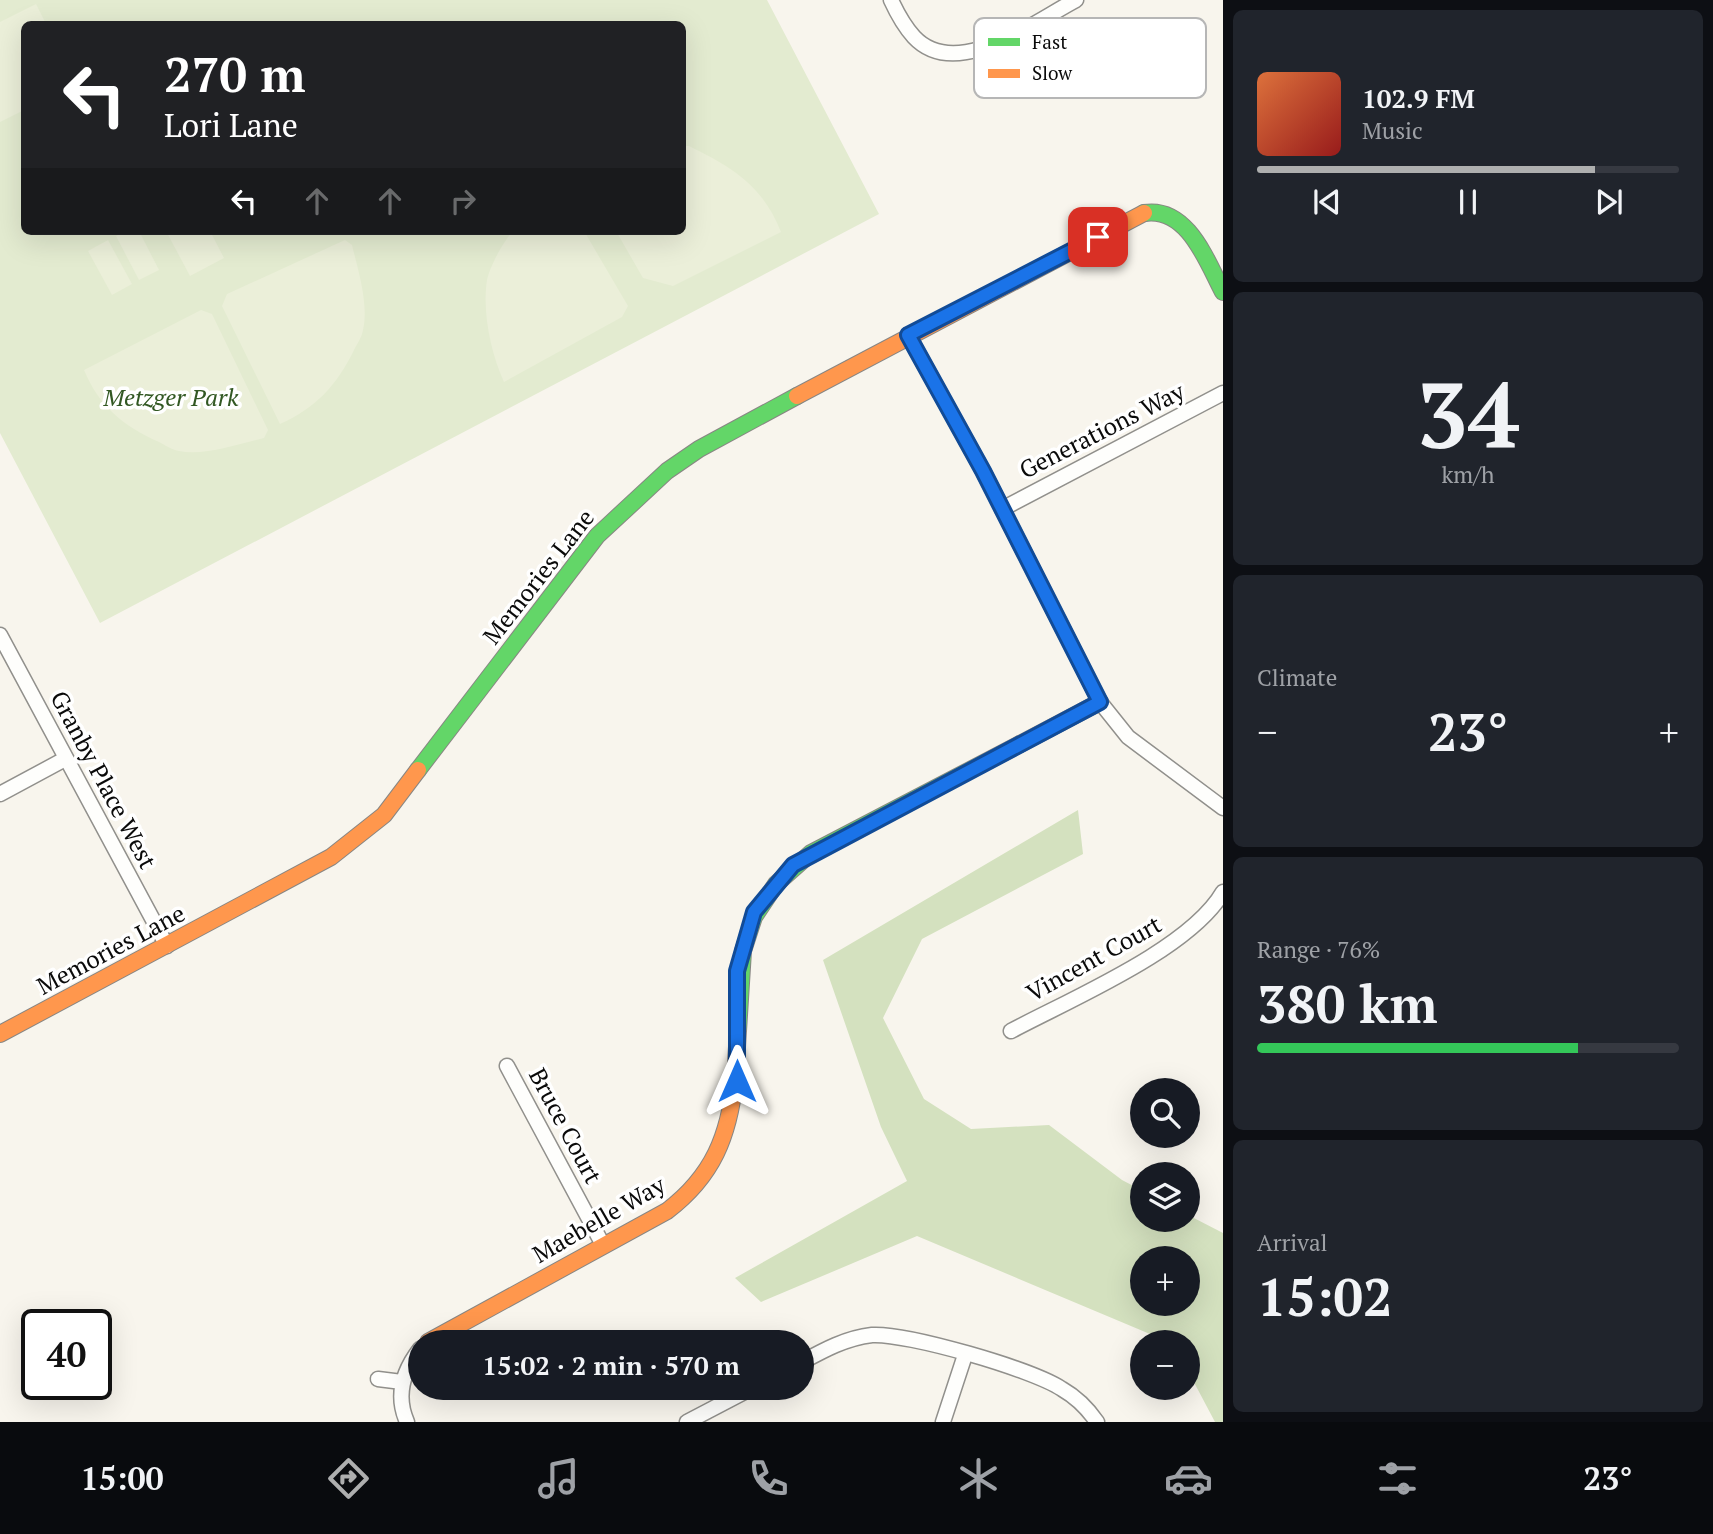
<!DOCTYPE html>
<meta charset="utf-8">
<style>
body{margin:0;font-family:"PT Serif",serif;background:#20242c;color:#f1f3f6;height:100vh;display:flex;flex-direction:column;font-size:26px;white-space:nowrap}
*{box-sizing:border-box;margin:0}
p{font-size:23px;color:#9ea1a6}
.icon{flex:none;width:38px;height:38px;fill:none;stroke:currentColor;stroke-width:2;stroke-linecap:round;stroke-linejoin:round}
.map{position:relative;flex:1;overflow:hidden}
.drawer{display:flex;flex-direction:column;gap:10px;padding:10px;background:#0d0f14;width:490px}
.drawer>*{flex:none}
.top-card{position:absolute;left:21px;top:21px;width:665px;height:214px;border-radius:10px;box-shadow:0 7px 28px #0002;background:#202124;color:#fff;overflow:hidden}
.fabs{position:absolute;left:1130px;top:1078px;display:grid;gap:14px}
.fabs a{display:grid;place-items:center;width:70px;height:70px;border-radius:50%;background:#171b24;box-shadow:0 7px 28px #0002;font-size:35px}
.speed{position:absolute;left:21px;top:1309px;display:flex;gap:14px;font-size:35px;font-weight:700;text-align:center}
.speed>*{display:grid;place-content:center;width:91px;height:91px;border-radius:50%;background:#171b24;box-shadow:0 7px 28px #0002;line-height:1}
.speed .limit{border:4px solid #111;border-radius:10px;background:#fff;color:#111}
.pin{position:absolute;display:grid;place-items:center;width:60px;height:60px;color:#fff;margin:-30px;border-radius:14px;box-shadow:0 4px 10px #0006}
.me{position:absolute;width:77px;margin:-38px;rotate:0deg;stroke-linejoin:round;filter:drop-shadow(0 0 5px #0008)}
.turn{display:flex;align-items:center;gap:24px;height:147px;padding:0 28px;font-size:32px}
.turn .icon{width:91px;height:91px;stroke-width:2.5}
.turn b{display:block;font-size:49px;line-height:60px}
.lanes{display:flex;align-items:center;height:66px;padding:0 28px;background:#0003;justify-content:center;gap:35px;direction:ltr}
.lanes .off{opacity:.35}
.big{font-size:52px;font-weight:800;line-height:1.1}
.drawer .widget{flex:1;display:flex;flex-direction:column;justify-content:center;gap:10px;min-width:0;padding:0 24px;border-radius:10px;background:#20242c}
.drawer .dial{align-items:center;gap:0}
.dial b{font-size:91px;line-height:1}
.song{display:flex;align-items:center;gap:21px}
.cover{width:84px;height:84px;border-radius:10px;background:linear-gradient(135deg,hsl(20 70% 55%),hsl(0 70% 35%))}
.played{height:7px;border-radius:4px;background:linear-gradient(90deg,#aeafaf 80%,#363941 80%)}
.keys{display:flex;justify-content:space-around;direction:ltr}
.heat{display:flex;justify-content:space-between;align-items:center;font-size:38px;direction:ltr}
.charge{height:10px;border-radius:5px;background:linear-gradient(90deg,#34c759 76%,#363941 0)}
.trip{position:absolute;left:408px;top:1330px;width:406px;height:70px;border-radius:35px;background:#171b24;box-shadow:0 7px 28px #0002;font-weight:800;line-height:70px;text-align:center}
.menu{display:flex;height:112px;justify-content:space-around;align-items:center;background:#090b0e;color:#9ea1a6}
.menu .icon{width:49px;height:49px}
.menu .active{color:#aeafaf}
.menu b{font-size:32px;color:#f1f3f6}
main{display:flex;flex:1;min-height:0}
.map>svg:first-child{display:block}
.green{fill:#e3ebd0;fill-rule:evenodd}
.forest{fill:#d4e1bf;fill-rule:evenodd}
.pitch{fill:#ebefd9}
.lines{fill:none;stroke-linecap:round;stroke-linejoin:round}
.street-casing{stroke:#91908c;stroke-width:17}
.fast-casing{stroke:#888683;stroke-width:18}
.slow-casing{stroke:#888683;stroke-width:18}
.street{stroke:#fefefc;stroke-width:14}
.fast{stroke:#63d668;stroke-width:16}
.slow{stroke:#ff974d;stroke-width:16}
.route-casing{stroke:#114b97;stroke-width:18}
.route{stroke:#1a73e8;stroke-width:12}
.labels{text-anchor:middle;stroke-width:7;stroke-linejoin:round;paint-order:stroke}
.park-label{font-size:24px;font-style:italic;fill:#325823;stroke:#fff}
.street-label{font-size:24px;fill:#0a0a0a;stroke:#fff}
.key{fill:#fff;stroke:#b6b6b6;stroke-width:2}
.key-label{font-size:19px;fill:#0a0a0a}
</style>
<main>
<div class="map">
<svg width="1223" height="1422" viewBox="0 0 1223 1422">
<rect width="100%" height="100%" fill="#f8f5ed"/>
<path class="green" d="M0,0h767l112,214 -779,409 -100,-190zM24,24h658v207h-658z"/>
<path class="forest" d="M1078,810l5,44 -161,85 -39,79 41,81 47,30 78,-4 73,55 21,11v29h45v-5l35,18v189h-8l-27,-51v-29h-19l-252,-106 -156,66 -26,-24 172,-97 -26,-54 -58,-167zM1143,1258h45v46h-45z"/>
<g class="pitch">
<path d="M36,4l10,20h-22v86l-24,12v-100z"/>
<path d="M683,146h6c43,21 74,40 92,86l-108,54 -30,-8 -27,-47h66z"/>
<path d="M126,231h13l20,39 -20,10 -23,-44z"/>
<path d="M166,231h44l14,27 -34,18z"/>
<path d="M513,231h71l44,75 -6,11 -118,65c-13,-28 -22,-70 -17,-102 3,-14 16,-38 26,-49z"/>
<path d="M108,240l24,44 -20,11 -24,-44z"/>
<path d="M345,240l7,5c6,25 17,59 11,85 -1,7 -6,14 -9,20 -17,35 -38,58 -74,74l-58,-118 5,-12z"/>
<path d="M201,310l11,4 56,116 -4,8c-26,6 -59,18 -85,13 -7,-1 -14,-6 -20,-9 -36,-16 -60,-36 -75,-72z"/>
</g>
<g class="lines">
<defs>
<g id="street">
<path d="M891,0c6,13 13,26 23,37 42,45 120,-15 162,-37"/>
<path d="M908,335l75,136 117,231 28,35 95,71"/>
<path d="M1002,509l221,-116"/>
<path d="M0,635l167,311"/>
<path d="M0,794l65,-35"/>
<path d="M1011,1031c60,-32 179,-82 212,-139"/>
<path d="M507,1066l96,179"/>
<path d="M802,1362c22,-12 44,-24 70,-27 35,-2 160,34 190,54 14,8 26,20 35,33"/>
<path d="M378,1379l24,3"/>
<path d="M407,1422c-12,-27 -4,-51 13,-73"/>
<path d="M687,1422l65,-34"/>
<path d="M943,1422l22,-67"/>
</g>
<g id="fast">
<path d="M1144,213c44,-7 63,49 79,79"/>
<path d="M418,770l179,-234 70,-65 32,-22 98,-53"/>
<path d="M735,1079l8,-128 11,-34 22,-33 35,-31 209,-109"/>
</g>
<g id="slow">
<path d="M797,396l347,-183"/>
<path d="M1020,744l80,-42"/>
<path d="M0,1034l331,-177 53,-42 34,-45"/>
<path d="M428,1342l239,-131c46,-35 62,-75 68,-132"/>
</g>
</defs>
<use href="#street" class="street-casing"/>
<use href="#fast" class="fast-casing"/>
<use href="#slow" class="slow-casing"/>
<use href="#street" class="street"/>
<use href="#fast" class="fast"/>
<use href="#slow" class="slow"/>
</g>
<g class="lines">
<defs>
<path id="route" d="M737,1081v-110l17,-59 39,-47 307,-163 -117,-231 -75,-136 190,-98"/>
</defs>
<use href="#route" class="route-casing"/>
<use href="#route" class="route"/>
</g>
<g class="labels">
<g class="park-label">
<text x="171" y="406">Metzger Park</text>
</g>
<g class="street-label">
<text transform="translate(1102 431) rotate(-27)" y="8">Generations Way</text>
<text transform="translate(539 577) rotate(-52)" y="8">Memories Lane</text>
<text transform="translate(103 780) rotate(62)" y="8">Granby Place West</text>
<text transform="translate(111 950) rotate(-28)" y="8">Memories Lane</text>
<text transform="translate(1094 959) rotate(-29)" y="8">Vincent Court</text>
<text transform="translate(565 1126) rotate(62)" y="8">Bruce Court</text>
<text transform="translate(599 1220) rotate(-30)" y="8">Maebelle Way</text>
</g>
</g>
<rect x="974" y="18" width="232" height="80" rx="10" class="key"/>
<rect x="988" y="38" width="32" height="8" fill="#63d668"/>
<rect x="988" y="69" width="32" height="9" fill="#ff974d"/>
<g class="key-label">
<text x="1032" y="49">Fast</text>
<text x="1032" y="80">Slow</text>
</g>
</svg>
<div class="fabs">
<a><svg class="icon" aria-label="search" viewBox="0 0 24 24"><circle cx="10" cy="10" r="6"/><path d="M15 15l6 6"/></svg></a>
<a><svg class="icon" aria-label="layers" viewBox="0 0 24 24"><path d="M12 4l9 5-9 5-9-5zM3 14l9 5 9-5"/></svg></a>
<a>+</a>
<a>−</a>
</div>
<div class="speed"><div class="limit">40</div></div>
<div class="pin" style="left:1098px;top:237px;background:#d93025"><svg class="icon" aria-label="arrive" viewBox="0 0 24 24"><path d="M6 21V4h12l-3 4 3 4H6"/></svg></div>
<svg class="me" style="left:737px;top:1081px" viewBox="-20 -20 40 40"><path d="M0-17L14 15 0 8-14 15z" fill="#1a73e8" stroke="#fff" stroke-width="4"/></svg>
<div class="trip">15:02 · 2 min · 570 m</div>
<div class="top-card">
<div class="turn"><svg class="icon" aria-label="left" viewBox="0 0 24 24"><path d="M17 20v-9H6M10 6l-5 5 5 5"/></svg><div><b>270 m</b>Lori Lane</div></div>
<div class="lanes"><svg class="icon" aria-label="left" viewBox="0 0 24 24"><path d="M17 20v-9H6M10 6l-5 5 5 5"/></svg><svg class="icon off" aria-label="ahead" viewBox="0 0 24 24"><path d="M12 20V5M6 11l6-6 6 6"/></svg><svg class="icon off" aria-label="ahead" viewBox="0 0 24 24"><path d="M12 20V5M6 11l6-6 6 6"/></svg><svg class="icon off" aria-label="right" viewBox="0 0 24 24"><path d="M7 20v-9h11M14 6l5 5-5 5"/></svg></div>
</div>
</div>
<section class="drawer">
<div class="widget">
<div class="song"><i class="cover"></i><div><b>102.9 FM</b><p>Music</p></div></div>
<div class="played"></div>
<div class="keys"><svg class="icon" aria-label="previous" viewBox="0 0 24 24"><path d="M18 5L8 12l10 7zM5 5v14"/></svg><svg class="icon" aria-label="pause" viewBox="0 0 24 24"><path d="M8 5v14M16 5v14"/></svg><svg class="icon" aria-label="next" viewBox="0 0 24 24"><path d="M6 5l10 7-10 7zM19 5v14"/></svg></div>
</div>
<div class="widget dial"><b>34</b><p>km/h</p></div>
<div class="widget"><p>Climate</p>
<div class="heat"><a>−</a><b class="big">23°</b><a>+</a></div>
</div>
<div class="widget"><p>Range · 76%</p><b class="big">380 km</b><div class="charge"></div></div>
<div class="widget"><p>Arrival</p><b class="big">15:02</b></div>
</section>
</main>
<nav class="menu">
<b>15:00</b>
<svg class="icon active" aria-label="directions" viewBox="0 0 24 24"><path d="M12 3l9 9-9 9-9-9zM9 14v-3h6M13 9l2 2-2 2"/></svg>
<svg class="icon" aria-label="music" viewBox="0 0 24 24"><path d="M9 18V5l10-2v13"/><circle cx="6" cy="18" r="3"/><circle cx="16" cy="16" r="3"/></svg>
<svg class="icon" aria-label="phone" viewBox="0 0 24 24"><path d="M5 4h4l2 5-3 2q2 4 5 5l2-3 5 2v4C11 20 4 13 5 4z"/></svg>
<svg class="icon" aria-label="climate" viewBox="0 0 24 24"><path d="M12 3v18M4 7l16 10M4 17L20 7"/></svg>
<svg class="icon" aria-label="car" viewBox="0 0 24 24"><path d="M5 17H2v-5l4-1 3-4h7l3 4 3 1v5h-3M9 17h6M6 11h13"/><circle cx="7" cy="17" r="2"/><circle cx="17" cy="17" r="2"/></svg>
<svg class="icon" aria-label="filters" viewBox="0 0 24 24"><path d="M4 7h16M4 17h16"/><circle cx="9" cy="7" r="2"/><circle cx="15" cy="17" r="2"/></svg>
<b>23°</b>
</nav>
